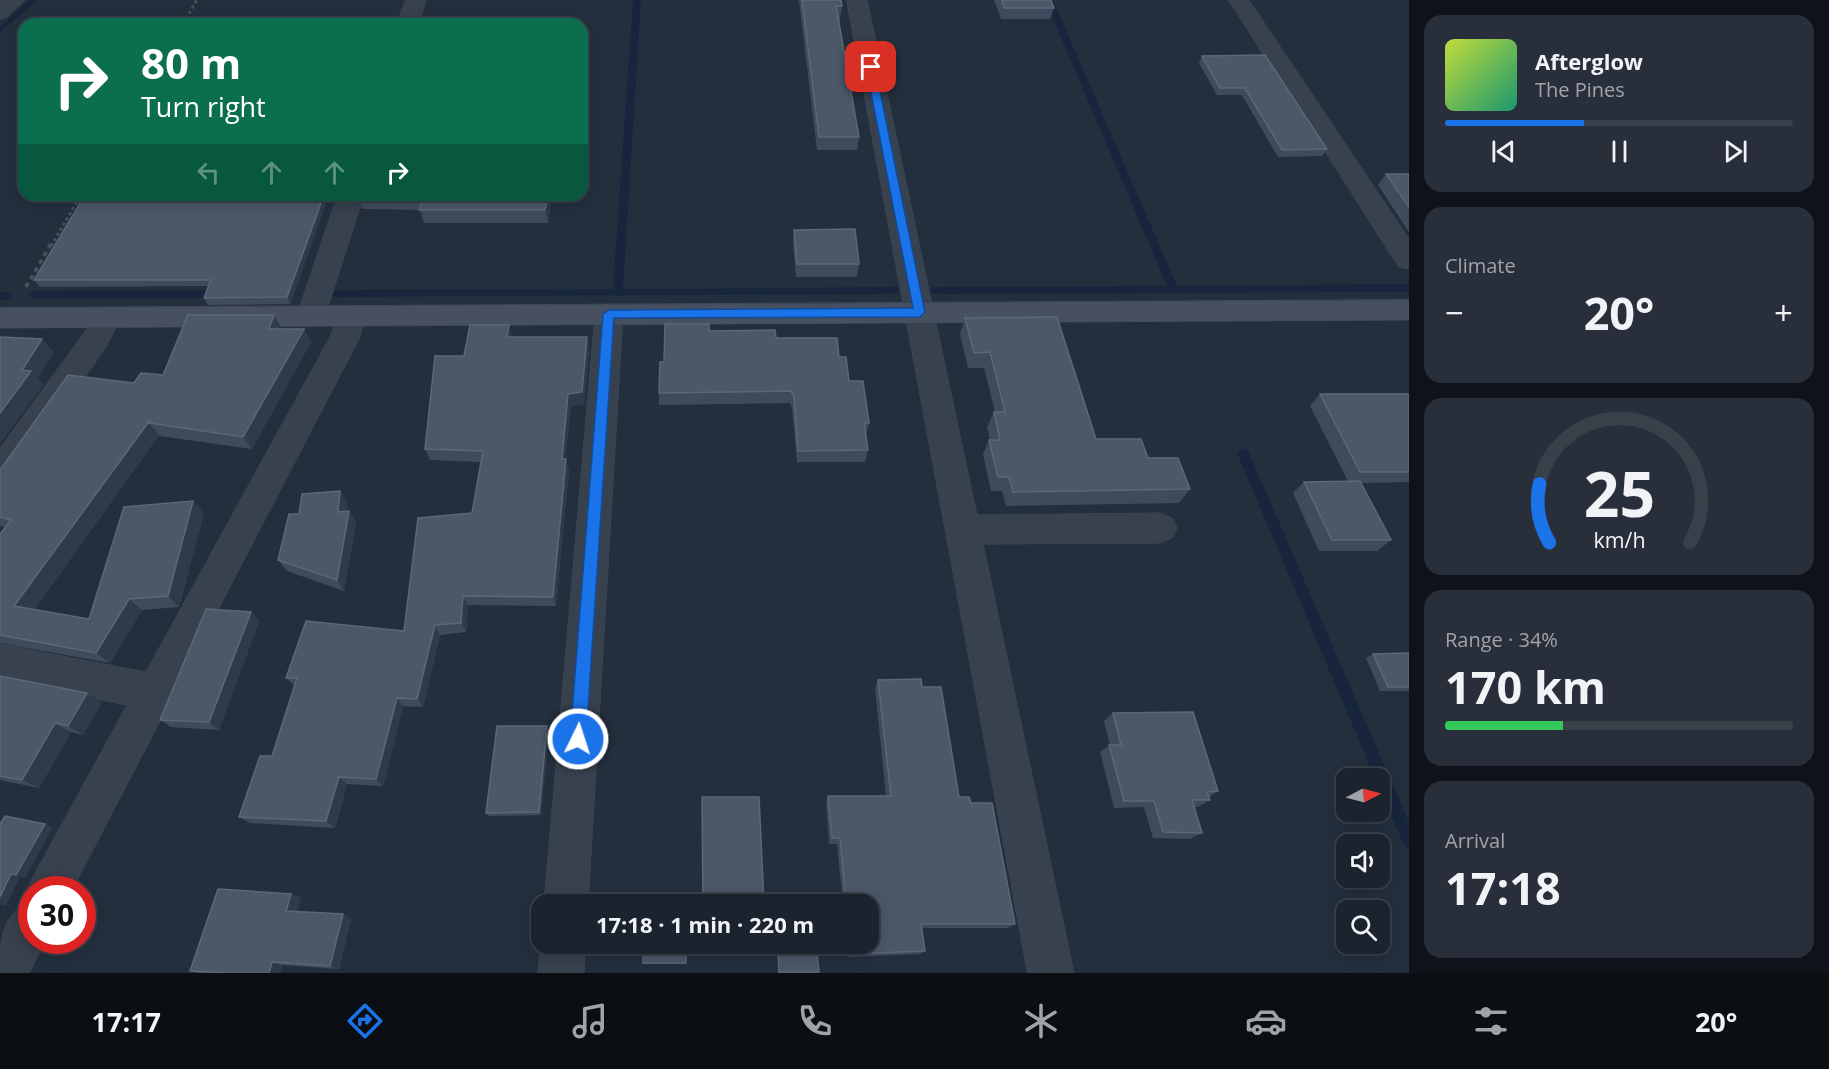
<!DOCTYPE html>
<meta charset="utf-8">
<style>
body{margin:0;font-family:"Open Sans",sans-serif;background:#282f3a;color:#f1f3f6;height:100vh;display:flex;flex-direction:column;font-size:22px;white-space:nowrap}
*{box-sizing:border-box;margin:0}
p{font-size:20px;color:#a0a4aa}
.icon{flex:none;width:33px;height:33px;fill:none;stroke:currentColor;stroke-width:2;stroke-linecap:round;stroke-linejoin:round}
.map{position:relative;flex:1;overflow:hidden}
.panel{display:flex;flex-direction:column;gap:15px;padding:15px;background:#0f1319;width:420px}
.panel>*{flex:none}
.guide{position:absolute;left:18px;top:18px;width:570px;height:183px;border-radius:18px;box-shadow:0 3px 15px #0003,0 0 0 2px #39404a;background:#0b6e4f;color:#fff;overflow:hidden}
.needle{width:39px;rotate:84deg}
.tools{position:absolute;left:1336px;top:768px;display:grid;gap:12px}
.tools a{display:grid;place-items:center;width:54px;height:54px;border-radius:12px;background:#1b232e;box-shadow:0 3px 15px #0003,0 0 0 2px #39404a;font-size:30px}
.speed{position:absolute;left:18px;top:876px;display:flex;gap:12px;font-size:30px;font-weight:700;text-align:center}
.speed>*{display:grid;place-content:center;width:78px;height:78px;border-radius:50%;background:#1b232e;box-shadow:0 3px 15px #0003,0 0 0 2px #39404a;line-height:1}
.speed .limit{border:9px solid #d22;background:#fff;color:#111}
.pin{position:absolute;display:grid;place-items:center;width:51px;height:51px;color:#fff;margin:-26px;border-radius:12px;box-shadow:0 3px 9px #0006}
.me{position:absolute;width:66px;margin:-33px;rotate:4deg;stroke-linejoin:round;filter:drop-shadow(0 0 4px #0008)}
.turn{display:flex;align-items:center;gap:21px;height:126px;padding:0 24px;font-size:27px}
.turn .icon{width:78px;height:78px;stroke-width:2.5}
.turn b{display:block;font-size:42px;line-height:51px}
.lanes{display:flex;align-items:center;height:57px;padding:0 24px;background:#0003;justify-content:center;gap:30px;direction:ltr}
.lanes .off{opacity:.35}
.big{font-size:45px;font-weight:700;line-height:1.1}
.panel .tile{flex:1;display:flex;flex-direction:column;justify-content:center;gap:9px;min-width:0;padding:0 21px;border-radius:18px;background:#282f3a}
.panel .dial{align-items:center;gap:0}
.dial svg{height:156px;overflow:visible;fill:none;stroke:#39404a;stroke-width:7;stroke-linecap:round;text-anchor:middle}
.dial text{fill:#f1f3f6;stroke:none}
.song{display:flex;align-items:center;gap:18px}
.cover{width:72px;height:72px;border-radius:9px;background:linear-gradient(135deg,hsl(70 70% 55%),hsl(160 70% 35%))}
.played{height:6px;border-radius:3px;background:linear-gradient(90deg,#1a73e8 40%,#39404a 40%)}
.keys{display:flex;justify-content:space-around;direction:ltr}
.heat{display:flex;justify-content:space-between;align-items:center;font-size:33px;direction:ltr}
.charge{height:9px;border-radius:4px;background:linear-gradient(90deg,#34c759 34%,#39404a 0)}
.trip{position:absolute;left:531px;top:894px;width:348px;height:60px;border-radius:18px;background:#1b232e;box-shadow:0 3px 15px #0003,0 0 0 2px #39404a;font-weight:700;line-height:60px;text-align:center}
.tab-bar{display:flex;height:96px;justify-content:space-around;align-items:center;background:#0b0e12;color:#a0a4aa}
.tab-bar .icon{width:42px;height:42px}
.tab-bar .on{color:#1a73e8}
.tab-bar b{font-size:27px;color:#f1f3f6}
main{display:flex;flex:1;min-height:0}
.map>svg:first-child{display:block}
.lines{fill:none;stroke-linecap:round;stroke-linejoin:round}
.stream{fill:#17263c;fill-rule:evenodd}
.street-casing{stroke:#414a57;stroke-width:1}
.secondary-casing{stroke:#414a57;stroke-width:1}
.path-far1{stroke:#3f5557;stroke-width:3;stroke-dasharray:3 3;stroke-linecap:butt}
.path{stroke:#3f5557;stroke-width:4;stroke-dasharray:4.5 4.5;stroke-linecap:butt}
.street{fill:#38414e;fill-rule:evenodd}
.secondary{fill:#465061;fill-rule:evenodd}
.wall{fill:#3f4b5c}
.shaded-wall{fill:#2f3b4b}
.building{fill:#4b5868;stroke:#5c6777;stroke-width:1.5}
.route{fill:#1a73e8;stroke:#114b97;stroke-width:1.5}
</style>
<main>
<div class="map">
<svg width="1409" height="973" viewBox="0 0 1409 973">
<rect width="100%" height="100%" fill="#242f3e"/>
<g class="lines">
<g class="stream">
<path d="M29,0h9l-38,32v-6z"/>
<path d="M633,0h8l-18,289 272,-2 4,1v6l-567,3 -1,-3 1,-3 4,-1 277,-1z"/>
<path d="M1045,0h8l124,286 232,-2v8l-478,2v-6l4,-1 232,-1z"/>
<path d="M220,290l5,4 -5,4 -186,1 -5,-4 5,-4z"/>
<path d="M0,292l10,1 1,3 -1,3 -10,1z"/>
<path d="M1243,448l4,2 2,3 160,369v26l-5,-3 -24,-55v-12h-5l-138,-325 2,-3z"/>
</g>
<defs>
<g id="street">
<path d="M2,0h23l-18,17 -7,2v-17z"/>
<path d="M406,0h20l-7,24h-22z"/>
<path d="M847,0h20l110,515 183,-2 12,5 5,10 -5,10 -12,5 -177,1 91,429h-46z"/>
<path d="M1229,0h20l160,239v30l-10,-2z"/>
<path d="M338,195h26l-39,121 -4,7 -10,3 -10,-3 -4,-7z"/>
<path d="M609,304l10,3 4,7 -35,590h-44l51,-590 4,-7z"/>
<path d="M351,306l10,3 4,7 -5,21 -288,553h-40v10l-5,-10 7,-15 93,-170 -127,-25v-36l146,28 184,-335 11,-28z"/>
<path d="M107,307l10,3 4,7 -15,30 -94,135 -12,4v-38l84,-115 13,-23z"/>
<path d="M32,900v40h14l-17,33h-29c0,-31 0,-59 32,-73z"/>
<path d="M542,942l43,2 -1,29h-46z"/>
</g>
<path id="secondary" d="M1409,300v20l-1409,8v-20z"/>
</defs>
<use href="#street" class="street-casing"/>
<use href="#secondary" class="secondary-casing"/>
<g class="path-far1">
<path d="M183,24l14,-24"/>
<path d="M51,246l30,-51"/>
</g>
<path class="path" d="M26,287l25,-43"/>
<use href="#street" class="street"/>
<use href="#secondary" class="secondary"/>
</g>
<g class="wall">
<path d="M799,0h42l1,6 -2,14h-1l20,117 -2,13h-40z"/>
<path d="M994,0h57l3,8 -4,11h-49z"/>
<path d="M1202,56l125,93 -5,7 -44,1 -36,-62h-25l-18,-32z"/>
<path d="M1386,174h23v58l-31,-47z"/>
<path d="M329,195l-39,109 -82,1 -4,-7 4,-12 -168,1 -6,-7z"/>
<path d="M357,195h195l-4,28h-124l-4,-13 -58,-1z"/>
<path d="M794,230l65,34 -2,13h-61l-3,-34z"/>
<path d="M965,318l131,121 52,19 42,31 -11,14 -173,3 -4,-15h-11l-8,-37 6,-14h1l-3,-13 7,-15h1l-11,-44h-16l-8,-34z"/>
<path d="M282,329h22l7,13 -59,107 -92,-13 -1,-1 -125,175 55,9 115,-106 -25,94 -37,3 -32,53 -110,-20v-109l5,-7 -5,-1v-56l134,-87 29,-8z"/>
<path d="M709,331l67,7 63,19 10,24 20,42 -3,12 2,15 -3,12h-68l-5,-54 -2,-5 -131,2v-12l5,-31z"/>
<path d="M512,337l77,12 -5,55 -13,2 -6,53 4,11 -13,136 -88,-1 -2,27 -26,3 -17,72 -20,-1 -20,80 -36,-2 -12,44 -85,-5 -11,-6 33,-61 23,-70 -9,-8 118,-47 68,-118 9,-51 -51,-2 -5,-11 39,-93z"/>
<path d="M1320,394h89v88l-48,1 30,57 -14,11h-58l-26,-58 11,-11 44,-1 -38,-75z"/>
<path d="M340,491l7,11 -1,9h3l7,11 -12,69 -57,-20 -9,-11 21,-46z"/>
<path d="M251,612l8,9 -40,109 -48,-3 -11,-7z"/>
<path d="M1409,653v38h-29l-14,-33 7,-4z"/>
<path d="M0,676l102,26 -19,33 -12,-3 -32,56 -39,-8z"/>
<path d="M878,680l44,7 37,110 12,6 44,121 -7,4h-86l3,23 -5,3 -73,3 -1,-13h22v-40h-25l-6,-60h-8l-3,-42 2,-6h58l-11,-108z"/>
<path d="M1113,713l105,78 -9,6 1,3 -12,7h-4l8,26 -12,6 -37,-1 -9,-31 -30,1 -14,-56 10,-7 -6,-24z"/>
<path d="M547,726l2,4 -8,85 -52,1 -3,-3z"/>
<path d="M291,894l10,4 -4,14 46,2 8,5 -12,50 -57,-4 -2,8h-80l-10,-2z"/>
<path d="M687,944l-1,20h-42l-1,-1z"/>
<path d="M777,944h39l3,28 -2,1h-39z"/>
</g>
<g class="shaded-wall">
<path d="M324,195h5l-39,109 -3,-7z"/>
<path d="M419,195h8l-4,15 -4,-14z"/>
<path d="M548,195h4l-4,28 -3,-13z"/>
<path d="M274,315l8,14h-13z"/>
<path d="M509,325l3,12h-5z"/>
<path d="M304,329l7,13 -59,107 -9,-12z"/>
<path d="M587,337l2,12 -5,55 -13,2 -7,64 -2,-11 6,-65z"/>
<path d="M42,339l12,13 -16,26 6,6 -44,60v-31l22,-43z"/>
<path d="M150,420l-1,3 10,12 -130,182 -15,-11z"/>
<path d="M566,459l3,11 -13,136 -3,-9z"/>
<path d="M340,491l7,11 -2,21 -7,-11z"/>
<path d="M193,501l11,12 -25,94 -11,-11z"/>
<path d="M349,511l7,11 -12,69 -7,-11z"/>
<path d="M463,596l5,9 -2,27 -5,-9z"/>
<path d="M129,599l13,11 -32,53 -14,-10z"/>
<path d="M251,612l8,9 -40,109 -10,-8z"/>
<path d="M435,625l5,10 -17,72 -6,-8z"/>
<path d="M87,693l15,9 -19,33 -15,-9z"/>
<path d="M397,698l6,8 -20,80 -7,-7z"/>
<path d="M55,723l16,9 -32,56 -17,-8z"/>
<path d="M547,726l2,4 -8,85 -2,-3z"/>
<path d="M339,777l8,7 -12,44 -9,-7z"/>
<path d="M45,824l8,3 -28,51 -9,-3z"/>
<path d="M11,874l9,3 -14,29 -6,-2v-7z"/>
<path d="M291,894l10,4 -5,17 -10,-4z"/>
<path d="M343,914l8,5 -12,50 -9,-3z"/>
<path d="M272,962l10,3 -2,8h-11z"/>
</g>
<g class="building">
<path d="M802,0h39l1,6h-6l23,131h-40z"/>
<path d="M1002,0h49l3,8h-50z"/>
<path d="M1265,55l62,94 -45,1 -37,-62h-25l-18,-32z"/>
<path d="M1386,174h23v33z"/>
<path d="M85,195h239l-37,102 -83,1 7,-18h-177z"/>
<path d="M357,195h62v1z"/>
<path d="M424,195h124l-3,15h-126z"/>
<path d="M855,229l4,35h-62l-3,-34z"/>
<path d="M188,315h86l-5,14h35l-61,108 -94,-14 1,-3 -136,186 75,13 35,-112 69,-6 -25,95 -39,3 -33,54 -96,-18v-101l11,-14 -11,-3v-47l68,-95 66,8 7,-10 22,2z"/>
<path d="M1057,317l39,122h45l7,19h30l12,31 -177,3 -4,-15h-11l-9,-37h11l-6,-28h11l-15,-60 -16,1 -9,-35z"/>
<path d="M665,324h44v7l66,-1 1,8h61l2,19h7l3,24h14l6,42h-5l4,27 -70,1 -4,-55 -3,-5 -132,2 1,-31h4z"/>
<path d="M470,325h39l-2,12h80l-5,55 -14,2 -6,65h4l-13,138 -90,-1 -2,27 -26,2 -18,74 -20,-1 -21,81 -37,-2 -13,44 -87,-4 21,-61h12l25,-78h-11l20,-57 98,10 14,-113 54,-5 11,-62 -58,-2 10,-93h29z"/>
<path d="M0,337l42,2 -20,31 9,1 -31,42z"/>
<path d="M1320,394h89v78h-49z"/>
<path d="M1360,481l31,59h-59l-28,-58z"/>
<path d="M340,491l-2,21 11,-1 -12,69 -59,-20 11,-46h10l3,-20z"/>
<path d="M206,609l45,3 -42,110 -49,-2z"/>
<path d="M1409,653v34h-21l-15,-33z"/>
<path d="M0,676l87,17 -19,33 -13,-3 -33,57 -22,-4z"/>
<path d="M921,679l1,8h19l18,110h10l2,6h21l23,121h-94l4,27 -74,3 -1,-10h18v-40h-22l-6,-66h-8l-4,-42h63l-13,-116z"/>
<path d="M1193,712l25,79 -11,1 3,8h-18l10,33 -39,-1 -9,-31h-30l-15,-56h12l-8,-32z"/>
<path d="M497,726h50l-8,86 -53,1z"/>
<path d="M702,797h57l5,107h-61z"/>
<path d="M5,816l40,8 -29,51 -5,-1 -11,23v-73z"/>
<path d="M218,889l73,5 -5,17 57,3 -13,52 -58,-4 -3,11h-42l-37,-2z"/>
<path d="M644,944h42v19h-43z"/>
<path d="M778,944h38l3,28h-40z"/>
</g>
<path class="route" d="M871,64l4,3 50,245 -5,5 -306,1 -28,421 -2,6 -6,2 -6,-2 -2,-6 33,-425 6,-4 304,-2 -47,-241z"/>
</svg>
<div class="tools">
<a><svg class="needle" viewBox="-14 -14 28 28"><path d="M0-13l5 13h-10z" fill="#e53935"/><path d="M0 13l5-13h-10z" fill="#a0a4aa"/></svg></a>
<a><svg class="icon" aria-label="sound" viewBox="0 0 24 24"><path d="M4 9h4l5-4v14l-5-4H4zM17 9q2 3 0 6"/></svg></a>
<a><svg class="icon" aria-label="search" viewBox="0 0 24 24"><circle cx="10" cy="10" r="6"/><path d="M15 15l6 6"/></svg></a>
</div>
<div class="speed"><div class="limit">30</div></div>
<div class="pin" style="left:871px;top:67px;background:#d93025"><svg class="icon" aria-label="arrive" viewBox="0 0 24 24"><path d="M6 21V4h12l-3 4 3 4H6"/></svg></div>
<svg class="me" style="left:578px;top:739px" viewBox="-20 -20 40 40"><circle r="17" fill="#1a73e8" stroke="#fff" stroke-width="3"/><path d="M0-11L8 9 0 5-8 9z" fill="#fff"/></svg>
<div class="trip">17:18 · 1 min · 220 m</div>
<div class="guide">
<div class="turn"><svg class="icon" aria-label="right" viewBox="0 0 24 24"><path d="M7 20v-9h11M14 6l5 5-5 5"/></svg><div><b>80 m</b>Turn right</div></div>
<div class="lanes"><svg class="icon off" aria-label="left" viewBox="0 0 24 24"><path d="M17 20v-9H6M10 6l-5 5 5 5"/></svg><svg class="icon off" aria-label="ahead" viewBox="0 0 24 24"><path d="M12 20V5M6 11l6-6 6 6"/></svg><svg class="icon off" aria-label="ahead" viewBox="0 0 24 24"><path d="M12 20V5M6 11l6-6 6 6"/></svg><svg class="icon" aria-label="right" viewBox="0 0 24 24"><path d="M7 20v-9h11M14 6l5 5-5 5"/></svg></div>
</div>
</div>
<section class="panel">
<div class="tile">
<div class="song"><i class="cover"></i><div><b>Afterglow</b><p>The Pines</p></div></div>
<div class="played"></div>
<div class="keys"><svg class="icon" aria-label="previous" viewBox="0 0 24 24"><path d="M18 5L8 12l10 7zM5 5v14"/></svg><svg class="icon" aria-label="pause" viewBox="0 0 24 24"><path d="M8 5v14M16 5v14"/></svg><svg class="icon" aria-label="next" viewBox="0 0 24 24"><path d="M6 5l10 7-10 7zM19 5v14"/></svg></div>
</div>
<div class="tile"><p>Climate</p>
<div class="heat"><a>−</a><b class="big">20°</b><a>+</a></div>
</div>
<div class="tile dial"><svg viewBox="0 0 100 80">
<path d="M14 69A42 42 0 1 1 86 69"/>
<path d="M14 69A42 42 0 0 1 9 39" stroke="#1a73e8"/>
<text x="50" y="56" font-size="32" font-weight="700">25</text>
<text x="50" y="72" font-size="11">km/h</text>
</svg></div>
<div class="tile"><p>Range · 34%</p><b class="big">170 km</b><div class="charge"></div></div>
<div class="tile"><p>Arrival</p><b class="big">17:18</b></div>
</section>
</main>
<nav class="tab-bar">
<b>17:17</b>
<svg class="icon on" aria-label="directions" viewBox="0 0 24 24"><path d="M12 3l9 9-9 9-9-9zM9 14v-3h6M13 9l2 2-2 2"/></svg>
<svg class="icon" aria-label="music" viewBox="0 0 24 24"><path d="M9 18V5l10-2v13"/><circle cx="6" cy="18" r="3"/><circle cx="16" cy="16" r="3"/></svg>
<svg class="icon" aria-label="phone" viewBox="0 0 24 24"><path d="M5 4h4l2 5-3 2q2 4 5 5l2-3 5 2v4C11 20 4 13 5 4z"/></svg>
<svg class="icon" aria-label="climate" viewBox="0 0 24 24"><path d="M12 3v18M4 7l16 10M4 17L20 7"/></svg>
<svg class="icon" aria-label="car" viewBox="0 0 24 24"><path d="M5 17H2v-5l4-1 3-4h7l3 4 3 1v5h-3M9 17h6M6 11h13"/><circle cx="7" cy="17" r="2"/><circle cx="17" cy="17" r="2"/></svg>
<svg class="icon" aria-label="filters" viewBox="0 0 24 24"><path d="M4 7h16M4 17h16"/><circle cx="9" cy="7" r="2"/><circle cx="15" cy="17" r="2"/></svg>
<b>20°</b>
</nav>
